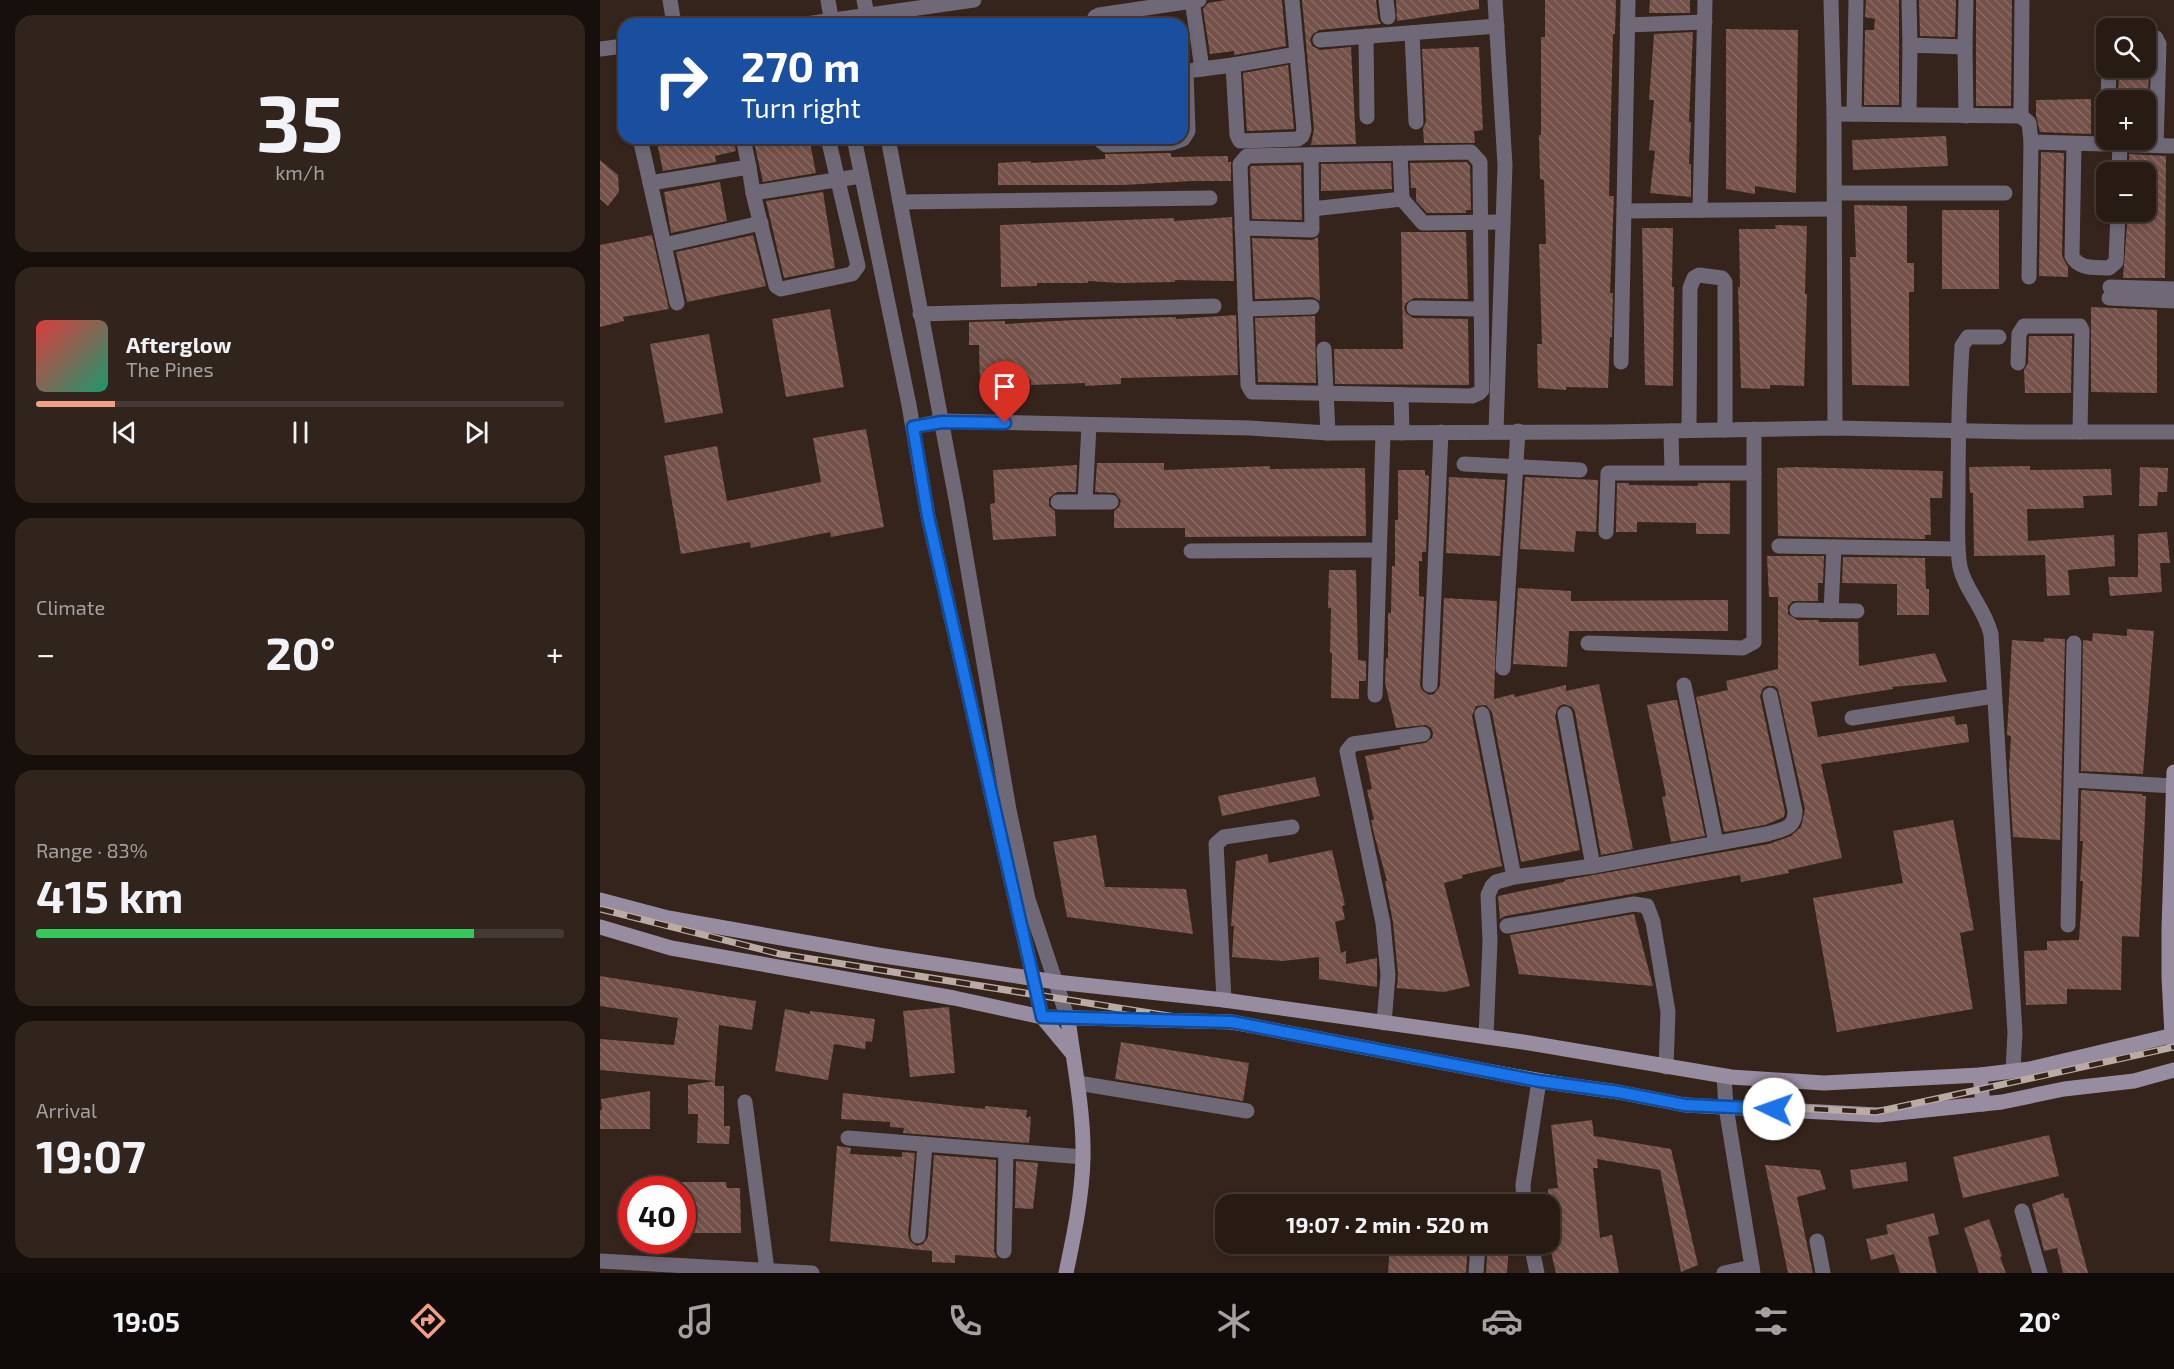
<!DOCTYPE html>
<meta charset="utf-8">
<style>
body{margin:0;font-family:"Exo 2",sans-serif;background:#30241d;color:#f1f3f6;height:100vh;display:flex;flex-direction:column;font-size:22px;white-space:nowrap}
*{box-sizing:border-box;margin:0}
p{font-size:20px;color:#a5a1a0}
.icon{flex:none;width:33px;height:33px;fill:none;stroke:currentColor;stroke-width:2;stroke-linecap:round;stroke-linejoin:round}
.map{position:relative;flex:1;overflow:hidden}
.drawer{display:flex;flex-direction:column;gap:15px;padding:15px;background:#160f0b;width:600px}
.drawer>*{flex:none}
.top-card{position:absolute;left:18px;top:18px;width:570px;height:126px;border-radius:18px;box-shadow:0 3px 9px #0003,0 0 0 2px #443934;background:#1a4fa0;color:#fff;overflow:hidden}
.controls{position:absolute;left:1496px;top:18px;display:grid;gap:12px}
.controls a{display:grid;place-items:center;width:60px;height:60px;border-radius:12px;background:#281b14;box-shadow:0 3px 9px #0003,0 0 0 2px #443934;font-size:30px}
.speed{position:absolute;left:18px;top:1176px;display:flex;gap:12px;font-size:30px;font-weight:700;text-align:center}
.speed>*{display:grid;place-content:center;width:78px;height:78px;border-radius:50%;background:#281b14;box-shadow:0 3px 9px #0003,0 0 0 2px #443934;line-height:1}
.speed .limit{border:9px solid #d22;background:#fff;color:#111}
.pin{position:absolute;display:grid;place-items:center;width:51px;height:51px;color:#fff;margin:-62px -26px;border-radius:50% 50% 50% 0;rotate:-45deg;box-shadow:0 0 6px #0007}
.pin .icon{rotate:45deg}
.me{position:absolute;width:66px;margin:-33px;rotate:273deg;stroke-linejoin:round;filter:drop-shadow(0 0 4px #0008)}
.turn{display:flex;align-items:center;gap:21px;height:126px;padding:0 24px;font-size:27px}
.turn .icon{width:78px;height:78px;stroke-width:2.5}
.turn b{display:block;font-size:42px;line-height:51px}
.big{font-size:45px;font-weight:700;line-height:1.1}
.drawer .card{flex:1;display:flex;flex-direction:column;justify-content:center;gap:9px;min-width:0;padding:0 21px;border-radius:18px;background:#30241d}
.drawer .dial{align-items:center;gap:0}
.dial b{font-size:78px;line-height:1}
.song{display:flex;align-items:center;gap:18px}
.cover{width:72px;height:72px;border-radius:9px;background:linear-gradient(135deg,hsl(0 70% 55%),hsl(160 70% 35%))}
.played{height:6px;border-radius:3px;background:linear-gradient(90deg,#f39f85 15%,#443934 15%)}
.keys{display:flex;justify-content:space-around;direction:ltr}
.heat{display:flex;justify-content:space-between;align-items:center;font-size:33px;direction:ltr}
.charge{height:9px;border-radius:4px;background:linear-gradient(90deg,#34c759 83%,#443934 0)}
.trip{position:absolute;left:615px;top:1194px;width:345px;height:60px;border-radius:18px;background:#281b14;box-shadow:0 3px 9px #0003,0 0 0 2px #443934;font-weight:700;line-height:60px;text-align:center}
.tab-bar{display:flex;height:96px;justify-content:space-around;align-items:center;background:#100b08;color:#a5a1a0}
.tab-bar .icon{width:42px;height:42px}
.tab-bar .current{color:#f39f85}
.tab-bar b{font-size:27px;color:#f1f3f6}
main{display:flex;flex:1;min-height:0}
.map>svg:first-child{display:block}
.building{fill:url(#building-back-hatch)}
.lines{fill:none;stroke-linecap:round;stroke-linejoin:round}
.street{stroke:#6f6876;stroke-width:15}
.secondary{stroke:#988ca1;stroke-width:15}
.rail-casing{stroke:#baaca5;stroke-width:7}
.rail{stroke:#35241b;stroke-width:4.5;stroke-dasharray:14;stroke-linecap:butt}
.route-casing{stroke:#114b97;stroke-width:15}
.route{stroke:#1a73e8;stroke-width:10}
</style>
<main>
<section class="drawer">
<div class="card dial"><b>35</b><p>km/h</p></div>
<div class="card">
<div class="song"><i class="cover"></i><div><b>Afterglow</b><p>The Pines</p></div></div>
<div class="played"></div>
<div class="keys"><svg class="icon" aria-label="previous" viewBox="0 0 24 24"><path d="M18 5L8 12l10 7zM5 5v14"/></svg><svg class="icon" aria-label="pause" viewBox="0 0 24 24"><path d="M8 5v14M16 5v14"/></svg><svg class="icon" aria-label="next" viewBox="0 0 24 24"><path d="M6 5l10 7-10 7zM19 5v14"/></svg></div>
</div>
<div class="card"><p>Climate</p>
<div class="heat"><a>−</a><b class="big">20°</b><a>+</a></div>
</div>
<div class="card"><p>Range · 83%</p><b class="big">415 km</b><div class="charge"></div></div>
<div class="card"><p>Arrival</p><b class="big">19:07</b></div>
</section>
<div class="map">
<svg width="1574" height="1273" viewBox="0 0 1574 1273">
<defs>
<pattern id="building-back-hatch" width="6" height="6" patternUnits="userSpaceOnUse" patternTransform="scale(1.5)"><rect width="6" height="6" fill="#745149"/><path d="M-1 5l2 2M0 0l6 6M5-1l2 2" fill="none" stroke="#896a63"/></pattern>
</defs>
<rect width="100%" height="100%" fill="#35241b"/>
<g class="building">
<path d="M626,0h56l4,46 -52,9v-4l-24,3 -7,-45 5,-6z"/>
<path d="M702,0h74l2,18 3,6 -62,6 -7,5 -2,5 2,6 8,4 31,-3 5,97 -45,1 3,-16z"/>
<path d="M796,0h83v9l-82,12z"/>
<path d="M945,0h71l-1,34h-2l-4,162h5l-4,97h3l-1,44h-2l-2,51 -42,-1v3l-28,-2 -1,-44h5l-3,-100h7l-2,-64 -4,-1 -1,-44h2v-98h4z"/>
<path d="M1050,0h40v13h-41z"/>
<path d="M1266,0h33v105h-35l1,-75h9l1,-11 -10,-2z"/>
<path d="M1319,0h37l-1,37 -35,-1z"/>
<path d="M1376,0h36l-1,106h-35z"/>
<path d="M1126,29l72,1 -2,163 -41,-7v8l-29,-5z"/>
<path d="M1093,32l-4,90h2l-2,42h2v33l-41,-4 5,-42 -6,-1 5,-50h-5l5,-66z"/>
<path d="M879,47l4,83 -9,1 1,12h-51l-1,-15 3,-6 -4,-73z"/>
<path d="M688,65l6,64 -47,2 -4,-58z"/>
<path d="M1519,68h30l-1,32h-30z"/>
<path d="M1491,99v35l-51,-2 -4,-16v-16z"/>
<path d="M1346,136l2,30 -95,4 -1,-30z"/>
<path d="M56,138h77l3,13 -21,5 1,6 -53,9z"/>
<path d="M153,138h56l7,35 -53,9z"/>
<path d="M1441,152l23,1 -2,103 6,11v10l-29,-1z"/>
<path d="M571,153v4l57,-1v6h3v19h-39l-69,4h-125v-22l33,-2v2l74,-4v-5z"/>
<path d="M1529,154l37,2 -1,122h-42l5,-66h17v-40h-16z"/>
<path d="M0,160l18,15 1,17 -11,14 -8,-7z"/>
<path d="M867,162l3,4 1,44h-5v3h-39l-11,-12v-13h-5l-1,-25z"/>
<path d="M791,163l1,26 -71,2v-27z"/>
<path d="M701,165l1,55 -50,-1 -2,-51 1,-2z"/>
<path d="M120,182l7,39 -56,12 -7,-41z"/>
<path d="M223,192l12,76 -51,10 -18,-77z"/>
<path d="M1254,205l53,1v57h7v29h-5v94l-57,-1 -2,-128h6z"/>
<rect x="1342" y="210" width="57" height="79"/>
<path d="M632,217l2,64 -59,-1v2l-55,1 -32,-2v2h-51v3l-36,1 -1,-62 174,-7v3z"/>
<path d="M1175,225l32,1 -2,68h2l-3,92 -34,-1v4l-29,-1 -3,-101h2l-1,-58h37z"/>
<path d="M1042,228h31l-1,59h2l-1,99 -28,-1z"/>
<path d="M801,232h65l2,67 -54,-1 -8,5 -2,5 2,5 7,5 55,1 1,66 -134,-1 -1,-35h69z"/>
<path d="M52,235l17,74 -46,8 1,4 -24,6v-82z"/>
<path d="M153,235l13,51 -79,16 -11,-50z"/>
<path d="M718,237l2,64 -8,-4 -57,2 -3,-61 60,2z"/>
<path d="M1491,307l66,3v83l-66,-1z"/>
<path d="M230,309l14,78 -58,10 -14,-78z"/>
<path d="M636,315l2,60 -117,3v6l-36,2v-3l-54,2v-5l-51,3 -1,-38h-10v-23l36,-1v3l70,-4 101,-3v2z"/>
<path d="M715,316l1,67 -58,-1 -3,-64z"/>
<path d="M109,334l14,79 -58,10 -15,-79z"/>
<path d="M1429,336h43l-1,57h-46l-1,-23 4,-7z"/>
<path d="M266,429l18,98 -53,10 -1,-5 -79,16 -1,-6 -69,12 -17,-98 53,-10 10,55 94,-19 -8,-44z"/>
<path d="M497,463h67v7l106,-4v3l95,-1 1,68 -181,1v-9h-71v-17l5,-4 2,-6 -6,-8 -20,-1z"/>
<path d="M477,465l-1,27h-19l-8,6v8l6,5 1,25 -63,4 -3,-36 5,-1 -2,-33z"/>
<path d="M1430,466v4l81,-1 1,26 -29,1 1,12 -57,1 1,32 86,-6 1,31 -47,4 2,25 -23,1 -2,-41 -71,1 -1,-63h-3l-1,-26z"/>
<path d="M1195,467l148,4 -1,27h-12l1,37h-6v4l-147,-3 -1,-68z"/>
<path d="M1540,467l28,1 -1,24h-9l-1,14h-18z"/>
<path d="M798,470h27v5l4,1 -3,76h-4v9h-3v35l5,1 -4,88 2,5 7,5 5,-1 6,-8 4,-88 53,3 -3,98 20,-5 1,3 51,-12v6l33,-7 34,165 -32,6 -26,-143 -3,-5 -8,-3 -6,3 -3,9 25,134 -59,12 -29,-150 -6,-7 -10,1 -4,10 30,150 -40,9 1,3 -19,5 26,103 -26,6 -47,-4 1,-14 -5,-52 -8,-41h2l-13,-47 -3,-14h3l-7,-30 5,-1 -7,-33 36,-7 -1,-2 25,-4 7,-5 1,-5 -2,-5 -5,-3 -30,3 -11,-45 1,-25h2v-45h3l1,-47h3v-46h3z"/>
<path d="M849,477l56,3 -5,76 -54,-3z"/>
<path d="M925,477l73,3 -2,52 -20,-1 -2,21 -54,-3z"/>
<path d="M1017,483h12v2l69,1v-3h32v51h-34v-11l-59,-1v10h-21z"/>
<path d="M1567,532l3,31h-10l2,29 -52,4 -2,-19h30v-43z"/>
<path d="M1167,556h57l-1,27h-5v18h-25l-5,5v8l9,6h22v2h39l1,44 76,-13 12,29 -55,5 1,2 -82,13 7,35 136,-21 2,9 11,-1 2,18 -148,22 21,94 -54,12 1,3 -48,9 -1,-7 -235,41 -5,3 -2,-23 66,-14 1,-2 204,-36 22,-8 10,-9 4,-18 -27,-120 -4,-3h-7l-4,2 -3,8 25,116 -1,5 -19,8 -41,7 -28,-135 32,-7 -2,-9 52,-12v-72h-9z"/>
<path d="M1243,557l82,1 1,31h3v26h-32v-31l-55,-1z"/>
<path d="M729,570h27l2,90 8,1v20h-7v18l-28,-1 1,-45h-2l1,-45h-3z"/>
<path d="M918,588l53,3v10l157,-1v31h-159l-2,36 -54,-3z"/>
<path d="M1527,629l27,2 -11,143 -62,-3 2,-131 9,1 1,-8 34,3z"/>
<path d="M1444,638l21,1 -5,201 -47,-3 -4,-66 2,-35 -4,-1 5,-95 32,2z"/>
<path d="M1074,700h3l28,136 -34,6 -9,-45 4,-1 -19,-91z"/>
<path d="M715,777l5,19 -98,20 -4,-20z"/>
<path d="M1481,790l61,4v2h4l-7,141 -17,-1 -1,54 -54,-1v15l-41,1 -2,-54 23,-1v-9l32,-1 4,-59h-3l3,-40h-3z"/>
<path d="M1353,820l21,110 -14,3 13,76 -136,23 -24,-134 90,-15 -10,-52z"/>
<path d="M496,835l9,52 81,2 7,45 -126,-17 -14,-75z"/>
<path d="M732,850l13,55 -3,1 3,13 -10,3 6,31 5,-2v13l31,-6v29l-58,-8v-22l-36,4 -51,-4 2,-31h-3l5,-65 31,-7 2,9z"/>
<path d="M1034,914l19,72 -134,-12 -9,-39z"/>
<path d="M0,976l156,25 -4,29 -33,-5 -4,56 -115,-11v-31l74,6 4,-27 -78,-12z"/>
<path d="M349,1007l6,66 -45,4 -7,-66z"/>
<path d="M185,1009l25,5v-3l65,8 -3,23 -6,-1 -1,8 -31,-5 -6,36 -53,-9z"/>
<path d="M521,1042l128,21 -6,38 -128,-22z"/>
<path d="M115,1081v5h9v40h6l-1,18 -32,-1 1,-29h-10v-29z"/>
<path d="M50,1091v38h-50v-19h2l-1,-11z"/>
<path d="M243,1093l142,16v-3l42,4 -1,8 5,-2 -2,27 -126,-10 1,-5 -14,-1v-5l-49,-3z"/>
<path d="M992,1120l2,16 77,13 27,116 -17,7 -21,-102 -63,-11 1,9h-5l7,70 12,-3 7,38h-63l-6,-25 -2,-59 10,-1 -7,-63z"/>
<path d="M1449,1135l10,41 -96,22 -10,-41z"/>
<path d="M237,1146l14,2 -1,6 52,3v-5l13,1 -7,82 2,6 7,5 6,-2 5,-7 6,-82 62,5 -2,91 3,7 -42,-3v8l-23,-1v-11l-102,-10z"/>
<path d="M416,1161l22,2 -5,46 -18,-1z"/>
<path d="M1306,1162l2,19 -55,8 -3,-19z"/>
<path d="M1165,1165l55,5 6,19 -29,8 16,76h-25z"/>
<path d="M82,1182h44l1,6h13l1,45h-56z"/>
<path d="M1463,1193l2,5h3l20,75h-25l-6,-25 -13,3 -12,-47z"/>
<path d="M1334,1213l5,21 -11,3 9,36h-37l-6,-19 -23,6 -5,-21 22,-5 -2,-9z"/>
<path d="M1389,1219l13,37 -2,1 6,16h-27l-15,-45z"/>
<path d="M790,1244h78l-2,29h-78z"/>
<path d="M888,1244h21l-2,29h-21z"/>
</g>
<g class="lines">
<g class="street">
<path d="M70,0l4,24"/>
<path d="M228,0l4,24"/>
<path d="M264,0l5,24"/>
<path d="M592,0l10,69 -8,1"/>
<path d="M786,0l2,17"/>
<path d="M895,0l10,165 -9,266"/>
<path d="M1231,0l3,114 1,314"/>
<path d="M1309,0l1,45"/>
<path d="M206,24l168,-24"/>
<path d="M493,24l2,-7 4,-2 100,-15"/>
<path d="M1027,25l78,-3"/>
<path d="M812,33l4,89"/>
<path d="M766,36l1,81"/>
<path d="M1545,36l11,2 3,6 -3,101"/>
<path d="M720,40l177,-14"/>
<path d="M1365,47l1,-47"/>
<path d="M0,49l24,-3"/>
<path d="M633,65l64,-11"/>
<path d="M602,69l31,-4 4,70 3,6 58,-2 4,-3 2,-6 -12,-130"/>
<path d="M1508,100l1,-32"/>
<path d="M1234,114l187,2 8,7 2,19 143,4"/>
<path d="M1254,114l2,-114"/>
<path d="M1309,114l1,-69 55,2 1,69"/>
<path d="M1421,116l1,-116"/>
<path d="M40,138l37,165"/>
<path d="M143,138l6,29"/>
<path d="M254,138l55,267 19,111 114,501"/>
<path d="M288,138l68,361 53,311 19,89 40,120"/>
<path d="M502,138v4l4,3 66,-2 11,-4 5,-8 -2,-60"/>
<path d="M1474,144l-2,112c7,14 23,11 37,12l7,-6 2,-50"/>
<path d="M871,152l9,10 2,228 -3,3 -7,3 -220,-4 -4,-7 -8,-221 7,-8z"/>
<path d="M800,153l2,46"/>
<path d="M1519,172l1,-28"/>
<path d="M50,183l99,-16 4,26 108,-17"/>
<path d="M153,193l23,93 5,3 71,-15 6,-8 -30,-128"/>
<path d="M1235,193h170"/>
<path d="M300,202l310,-4"/>
<path d="M712,209l90,-10 21,24 80,-1"/>
<path d="M1100,210l5,-210"/>
<path d="M1024,211l210,-2"/>
<path d="M642,228l70,2 -1,-75"/>
<path d="M64,245l97,-22"/>
<path d="M1429,277l2,-135"/>
<path d="M1510,287l64,2"/>
<path d="M1509,298l65,3"/>
<path d="M814,308l67,1"/>
<path d="M645,309l67,-2"/>
<path d="M320,314l294,-8"/>
<path d="M1399,337h-31l-6,9c-3,50 -4,101 -4,152 0,23 -2,47 2,69 5,23 24,40 31,67l24,399 -2,37"/>
<path d="M724,349l4,84"/>
<path d="M1021,362l7,-361"/>
<path d="M1418,363l1,-29 5,-8h56l2,4 -2,102"/>
<path d="M801,395l1,38"/>
<path d="M313,427l29,-6 308,7 78,5 278,-1 229,-4 186,4h153"/>
<path d="M1089,430l1,-142 4,-10 5,-3 23,3 3,4v148"/>
<path d="M1071,431l1,42"/>
<path d="M864,464l116,6"/>
<path d="M458,502h53"/>
<path d="M485,502l4,-77"/>
<path d="M1006,532l2,-59h146"/>
<path d="M1179,546l179,3"/>
<path d="M591,551l188,-1"/>
<path d="M1197,610l60,1"/>
<path d="M1231,611l3,-64"/>
<path d="M988,643l155,5 11,-6v-213"/>
<path d="M903,668l15,-237"/>
<path d="M830,685l11,-253"/>
<path d="M1084,685l32,158"/>
<path d="M775,695l8,-262"/>
<path d="M882,714l32,163"/>
<path d="M965,714l28,152"/>
<path d="M1252,718l142,-22"/>
<path d="M1472,780l102,6"/>
<path d="M1468,925l6,-282"/>
<path d="M907,926l127,-22 13,2 6,16 15,90 -2,55"/>
<path d="M624,1000l-8,-156 8,-7 68,-10"/>
<path d="M784,1023l4,-48 -5,-52 -36,-172 6,-7 70,-10"/>
<path d="M886,1037l4,-96 -2,-46 4,-9 4,-4 18,-5 79,-11 174,-32c16,-5 28,-5 28,-23l-25,-116"/>
<path d="M1124,1076l2,31 27,166"/>
<path d="M478,1083l169,28"/>
<path d="M145,1102l22,168"/>
<path d="M248,1138l235,19"/>
<path d="M924,1204l-1,-19 16,-104"/>
<path d="M1422,1211l18,62"/>
<path d="M318,1236l7,-92"/>
<path d="M1217,1241l6,32"/>
<path d="M931,1244l6,29"/>
<path d="M404,1251l2,-100"/>
<path d="M0,1261l212,12"/>
<path d="M876,1273l2,-29"/>
<path d="M1124,1273l28,-6"/>
</g>
<g class="secondary">
<path d="M1574,772l-5,157v48l3,58 2,8"/>
<path d="M0,900l68,18 210,37 178,27 168,18 299,42 208,35 93,6 156,-8 50,-6 144,-34"/>
<path d="M0,927l71,21 283,50 88,19 190,5 307,59 79,11 67,13 193,10 124,-13 62,-13 70,-8 40,-11"/>
<path d="M442,1017l30,36"/>
<path d="M1380,1075l3,29"/>
<path d="M466,1273c8,-38 16,-76 17,-115 1,-46 -9,-93 -15,-139"/>
</g>
<defs>
<path id="rail" d="M0,909l180,45 653,104 261,45 182,9 298,-65"/>
</defs>
<use href="#rail" class="rail-casing"/>
<use href="#rail" class="rail"/>
</g>
<g class="lines">
<defs>
<path id="route" d="M405,423l-63,-1 -29,5 15,89 114,501 190,5 307,59 79,11 67,13 89,4"/>
</defs>
<use href="#route" class="route-casing"/>
<use href="#route" class="route"/>
</g>
</svg>
<div class="controls">
<a><svg class="icon" aria-label="search" viewBox="0 0 24 24"><circle cx="10" cy="10" r="6"/><path d="M15 15l6 6"/></svg></a>
<a>+</a>
<a>−</a>
</div>
<div class="speed"><div class="limit">40</div></div>
<div class="pin" style="left:405px;top:423px;background:#d93025"><svg class="icon" aria-label="arrive" viewBox="0 0 24 24"><path d="M6 21V4h12l-3 4 3 4H6"/></svg></div>
<svg class="me" style="left:1174px;top:1109px" viewBox="-20 -20 40 40"><circle r="19" fill="#fff"/><path d="M0-13L10 11 0 6-10 11z" fill="#1a73e8"/></svg>
<div class="trip">19:07 · 2 min · 520 m</div>
<div class="top-card">
<div class="turn"><svg class="icon" aria-label="right" viewBox="0 0 24 24"><path d="M7 20v-9h11M14 6l5 5-5 5"/></svg><div><b>270 m</b>Turn right</div></div>
</div>
</div>
</main>
<nav class="tab-bar">
<b>19:05</b>
<svg class="icon current" aria-label="directions" viewBox="0 0 24 24"><path d="M12 3l9 9-9 9-9-9zM9 14v-3h6M13 9l2 2-2 2"/></svg>
<svg class="icon" aria-label="music" viewBox="0 0 24 24"><path d="M9 18V5l10-2v13"/><circle cx="6" cy="18" r="3"/><circle cx="16" cy="16" r="3"/></svg>
<svg class="icon" aria-label="phone" viewBox="0 0 24 24"><path d="M5 4h4l2 5-3 2q2 4 5 5l2-3 5 2v4C11 20 4 13 5 4z"/></svg>
<svg class="icon" aria-label="climate" viewBox="0 0 24 24"><path d="M12 3v18M4 7l16 10M4 17L20 7"/></svg>
<svg class="icon" aria-label="car" viewBox="0 0 24 24"><path d="M5 17H2v-5l4-1 3-4h7l3 4 3 1v5h-3M9 17h6M6 11h13"/><circle cx="7" cy="17" r="2"/><circle cx="17" cy="17" r="2"/></svg>
<svg class="icon" aria-label="filters" viewBox="0 0 24 24"><path d="M4 7h16M4 17h16"/><circle cx="9" cy="7" r="2"/><circle cx="15" cy="17" r="2"/></svg>
<b>20°</b>
</nav>
